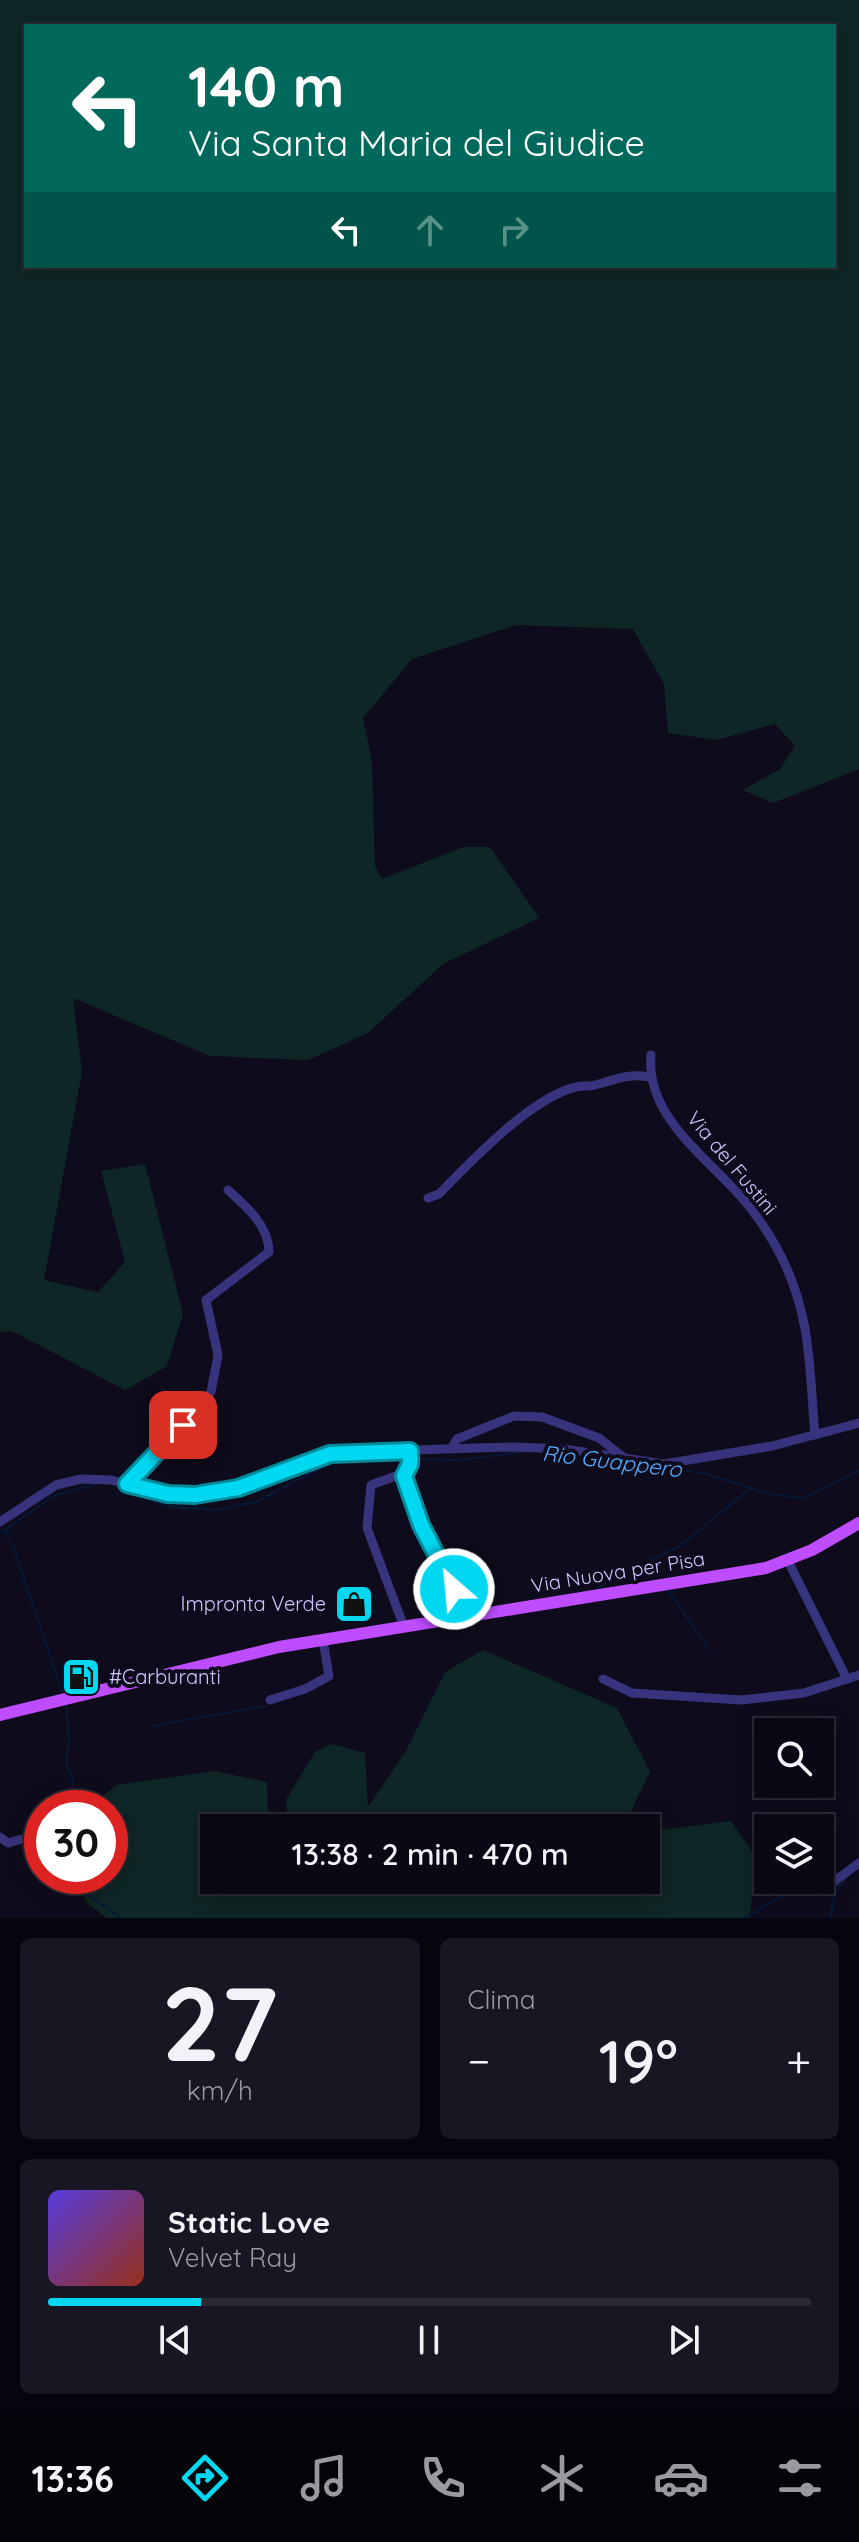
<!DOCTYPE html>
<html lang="it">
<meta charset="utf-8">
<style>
body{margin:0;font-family:Quicksand,sans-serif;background:#181622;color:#f1f3f6;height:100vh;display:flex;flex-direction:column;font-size:30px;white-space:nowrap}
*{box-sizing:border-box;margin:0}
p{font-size:26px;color:#999aa0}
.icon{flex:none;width:44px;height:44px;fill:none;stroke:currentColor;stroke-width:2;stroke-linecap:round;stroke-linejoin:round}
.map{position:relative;height:1918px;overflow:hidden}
.side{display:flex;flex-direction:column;gap:20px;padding:20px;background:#06040c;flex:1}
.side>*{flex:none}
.guide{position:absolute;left:24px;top:24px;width:812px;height:244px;border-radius:0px;box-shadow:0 4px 20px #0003,0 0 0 2px #2a2934;background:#00695c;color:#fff;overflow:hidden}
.buttons{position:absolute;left:754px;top:1718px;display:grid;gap:16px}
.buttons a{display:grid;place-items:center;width:80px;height:80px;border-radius:0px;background:#0a0815;box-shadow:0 4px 20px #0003,0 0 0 2px #2a2934;font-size:40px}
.speed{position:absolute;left:24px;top:1790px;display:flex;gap:16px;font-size:40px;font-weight:700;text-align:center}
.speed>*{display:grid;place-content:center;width:104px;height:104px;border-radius:50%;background:#0a0815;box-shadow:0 4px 20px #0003,0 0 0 2px #2a2934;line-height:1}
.speed .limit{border:12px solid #d22;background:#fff;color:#111}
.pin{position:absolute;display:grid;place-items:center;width:68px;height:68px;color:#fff;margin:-34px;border-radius:16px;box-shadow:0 4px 12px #0006}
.me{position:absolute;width:88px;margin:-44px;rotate:333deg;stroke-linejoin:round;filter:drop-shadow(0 0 6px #0008)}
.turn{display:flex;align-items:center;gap:28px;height:168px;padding:0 32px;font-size:36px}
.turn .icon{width:104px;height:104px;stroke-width:2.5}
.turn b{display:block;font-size:56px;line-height:68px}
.lanes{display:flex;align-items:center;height:76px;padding:0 32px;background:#0003;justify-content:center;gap:40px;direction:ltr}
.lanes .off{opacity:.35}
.big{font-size:60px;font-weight:600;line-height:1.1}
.side .widget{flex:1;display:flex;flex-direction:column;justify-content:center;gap:12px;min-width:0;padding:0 28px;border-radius:12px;background:#181622}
.side .dial{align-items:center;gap:0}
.dial b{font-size:104px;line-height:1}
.song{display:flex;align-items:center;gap:24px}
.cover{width:96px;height:96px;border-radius:12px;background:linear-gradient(135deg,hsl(250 70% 55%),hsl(10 70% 35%))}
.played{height:8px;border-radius:4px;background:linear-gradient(90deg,#00d7f1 20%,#2a2934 20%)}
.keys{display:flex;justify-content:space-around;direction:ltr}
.heat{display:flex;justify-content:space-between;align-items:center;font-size:44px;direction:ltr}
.side .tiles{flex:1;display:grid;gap:20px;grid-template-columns:1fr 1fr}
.widget:last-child{grid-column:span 2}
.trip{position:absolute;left:200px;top:1814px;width:460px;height:80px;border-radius:0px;background:#0a0815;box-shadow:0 4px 20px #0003,0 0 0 2px #2a2934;font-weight:600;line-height:80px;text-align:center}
.menu{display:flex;height:128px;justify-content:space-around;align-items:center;background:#040308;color:#999aa0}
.menu .icon{width:56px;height:56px}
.menu .on{color:#00d7f1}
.menu b{font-size:36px;color:#f1f3f6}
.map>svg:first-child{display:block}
.green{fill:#0e2625;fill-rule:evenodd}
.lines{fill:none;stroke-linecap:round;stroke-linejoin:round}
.stream{stroke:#071939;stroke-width:2}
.minor{stroke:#37347d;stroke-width:9}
.major{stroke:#be4dff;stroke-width:12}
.route-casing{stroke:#008c9d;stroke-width:20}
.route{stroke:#00d7f1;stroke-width:14}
.labels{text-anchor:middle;stroke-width:8;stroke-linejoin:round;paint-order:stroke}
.street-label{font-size:20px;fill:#cdc6ff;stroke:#0e0b1c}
.poi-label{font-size:20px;fill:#cdc6ff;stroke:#0e0b1c;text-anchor:end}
.water-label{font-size:22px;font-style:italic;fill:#54aeff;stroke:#0e0b1c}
</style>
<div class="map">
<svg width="859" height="1918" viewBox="0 0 859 1918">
<rect width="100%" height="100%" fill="#0e0b1c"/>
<g class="green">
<path d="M0,0h859v769l-86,34 -30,-13 37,-21 15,-23 -20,-22 -59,16 -48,-7 -4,-49 -31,-55 -117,-4 -104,34 -49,59 9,45 3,103 7,13 81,-32h27l49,71 -96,46 -75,69 -60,27 -98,-4 -137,-58 9,74 -38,208 54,12 27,-30 -24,-91 44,-7 38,150 -16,52 -42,24 -113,-59 -12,1zM26,26h808v240h-808z"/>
<path d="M483,1650l134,58 33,64 -27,56h-334l-3,-28 29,-48 16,-8 34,9 3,54 38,-56 39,-79z"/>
<path d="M215,1771l52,11 2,46h-55v52h432v-48l85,-11 24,35 -5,62h-643l-21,-16 -9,-26h33v-68h-21l27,-23z"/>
</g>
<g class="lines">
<g class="stream">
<path d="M543,1453l25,1"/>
<path d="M415,1459l43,1 66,-8"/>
<path d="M621,1462l82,11 66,21 34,4 56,-27"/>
<path d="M126,1488l45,19 45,3 39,-8 82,-42 68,-1"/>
<path d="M6,1529l4,10"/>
<path d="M0,1533l55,-38 42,-11"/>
<path d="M13,1546l50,149"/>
<path d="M598,1589l12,-10 70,-33 71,-58"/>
<path d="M668,1590l42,61"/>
<path d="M66,1705l3,33 -3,24 7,19 -2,27"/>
<path d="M153,1726l112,-20"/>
<path d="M78,1876c8,30 24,22 41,42"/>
<path d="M744,1918l47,-27 49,-6"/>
<path d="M830,1918l6,-27 12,-15"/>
</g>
<g class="minor">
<path d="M651,1055c-5,56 45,94 80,131 20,20 37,45 50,70 31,62 28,113 34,179"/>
<path d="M428,1198l11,-4c32,-33 93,-97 137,-107 6,-2 12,0 19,-2 20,-5 32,-12 54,-8"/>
<path d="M451,1449l6,-10 57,-23 28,1 57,21 24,19"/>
<path d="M410,1451v13l-6,12 17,49 46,92"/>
<path d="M404,1473l-33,12 -4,43 37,99"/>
<path d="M127,1484l84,-92 7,-37 -12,-55 63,-48c0,-26 -23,-46 -41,-62"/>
<path d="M0,1522l56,-37 25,-6 30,1 57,14 27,1 43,-7 71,-28 37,-8 168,-5 50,2 100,15 108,-18 87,-23"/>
<path d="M788,1561l59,118"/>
<path d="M603,1679l29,14 109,7 63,-7 55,-18"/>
<path d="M270,1700l35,-11 24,-13 -6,-36"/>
<path d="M0,1837l8,6 31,-9"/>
<path d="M832,1883l27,-20"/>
</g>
<path class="major" d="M0,1715l279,-68 487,-79 46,-18 47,-27"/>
</g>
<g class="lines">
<defs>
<path id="route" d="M183,1425l-56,59 41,10 27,1 43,-7 92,-34 80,-3v13l-6,12 17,49 33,64"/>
</defs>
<use href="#route" class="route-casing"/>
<use href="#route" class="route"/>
</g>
<defs>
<symbol id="shop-square" viewBox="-11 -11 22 22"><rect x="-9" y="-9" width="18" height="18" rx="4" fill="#00d7f1" stroke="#0e0b1c"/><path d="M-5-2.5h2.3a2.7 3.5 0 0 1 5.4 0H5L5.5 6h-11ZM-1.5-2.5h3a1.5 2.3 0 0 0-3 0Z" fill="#111"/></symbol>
<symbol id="fuel-square" viewBox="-11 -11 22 22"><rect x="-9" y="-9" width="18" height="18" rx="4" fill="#00d7f1" stroke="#0e0b1c"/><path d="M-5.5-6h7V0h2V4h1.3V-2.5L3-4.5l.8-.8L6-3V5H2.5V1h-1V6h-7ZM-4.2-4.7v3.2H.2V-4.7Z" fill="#111"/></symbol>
</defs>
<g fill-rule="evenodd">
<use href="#shop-square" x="332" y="1582" width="44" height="44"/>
<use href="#fuel-square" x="59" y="1655" width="44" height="44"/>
</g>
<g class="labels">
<g class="street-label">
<text transform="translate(732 1163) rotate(50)" y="7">Via del Fustini</text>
<text transform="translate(618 1572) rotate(-9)" y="7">Via Nuova per Pisa</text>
</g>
<g class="poi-label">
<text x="326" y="1611">Impronta Verde</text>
<text x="109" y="1684" text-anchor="start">#Carburanti</text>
</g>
<g class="water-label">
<text transform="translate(612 1461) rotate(7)" y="8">Rio Guappero</text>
</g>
</g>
</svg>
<div class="buttons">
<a><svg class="icon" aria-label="search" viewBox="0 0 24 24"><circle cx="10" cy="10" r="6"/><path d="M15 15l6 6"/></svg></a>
<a><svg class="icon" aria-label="layers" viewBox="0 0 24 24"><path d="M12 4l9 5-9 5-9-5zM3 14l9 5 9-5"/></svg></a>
</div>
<div class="speed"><div class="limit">30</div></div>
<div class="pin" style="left:183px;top:1425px;background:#d93025"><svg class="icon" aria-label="arrive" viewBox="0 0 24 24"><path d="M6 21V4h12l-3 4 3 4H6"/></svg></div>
<svg class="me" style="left:454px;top:1589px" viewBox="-20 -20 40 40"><circle r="17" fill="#00d7f1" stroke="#fff" stroke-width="3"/><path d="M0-11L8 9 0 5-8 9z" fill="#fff"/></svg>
<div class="trip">13:38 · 2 min · 470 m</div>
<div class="guide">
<div class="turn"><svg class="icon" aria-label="left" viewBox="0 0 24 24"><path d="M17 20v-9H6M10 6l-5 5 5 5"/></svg><div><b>140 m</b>Via Santa Maria del Giudice</div></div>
<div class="lanes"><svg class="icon" aria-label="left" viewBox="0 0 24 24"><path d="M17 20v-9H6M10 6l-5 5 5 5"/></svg><svg class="icon off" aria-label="ahead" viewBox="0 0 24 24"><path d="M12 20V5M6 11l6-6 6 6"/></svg><svg class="icon off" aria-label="right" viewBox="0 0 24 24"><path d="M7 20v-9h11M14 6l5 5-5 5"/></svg></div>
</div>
</div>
<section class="side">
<div class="tiles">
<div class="widget dial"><b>27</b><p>km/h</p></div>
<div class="widget"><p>Clima</p>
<div class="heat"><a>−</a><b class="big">19°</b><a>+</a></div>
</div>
<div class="widget">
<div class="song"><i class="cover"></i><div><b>Static Love</b><p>Velvet Ray</p></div></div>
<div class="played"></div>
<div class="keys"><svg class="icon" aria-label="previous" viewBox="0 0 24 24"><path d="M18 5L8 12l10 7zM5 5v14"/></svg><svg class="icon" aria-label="pause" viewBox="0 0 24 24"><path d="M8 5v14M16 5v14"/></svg><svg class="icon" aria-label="next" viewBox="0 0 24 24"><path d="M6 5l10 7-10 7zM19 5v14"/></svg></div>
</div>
</div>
</section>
<nav class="menu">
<b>13:36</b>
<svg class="icon on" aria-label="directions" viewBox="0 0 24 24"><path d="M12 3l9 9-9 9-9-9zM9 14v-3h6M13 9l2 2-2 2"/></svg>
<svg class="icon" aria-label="music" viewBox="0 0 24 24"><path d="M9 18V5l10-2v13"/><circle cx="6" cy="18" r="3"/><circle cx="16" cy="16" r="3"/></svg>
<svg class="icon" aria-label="phone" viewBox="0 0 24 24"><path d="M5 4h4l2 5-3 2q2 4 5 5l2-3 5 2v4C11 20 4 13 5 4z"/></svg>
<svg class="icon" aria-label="climate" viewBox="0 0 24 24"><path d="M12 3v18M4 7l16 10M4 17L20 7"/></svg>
<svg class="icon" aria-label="car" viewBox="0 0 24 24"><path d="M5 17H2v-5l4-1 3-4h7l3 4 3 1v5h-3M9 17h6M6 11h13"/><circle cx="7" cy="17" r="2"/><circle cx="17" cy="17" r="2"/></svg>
<svg class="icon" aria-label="filters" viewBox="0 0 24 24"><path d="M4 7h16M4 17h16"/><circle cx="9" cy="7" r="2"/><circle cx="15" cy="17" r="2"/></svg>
</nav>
